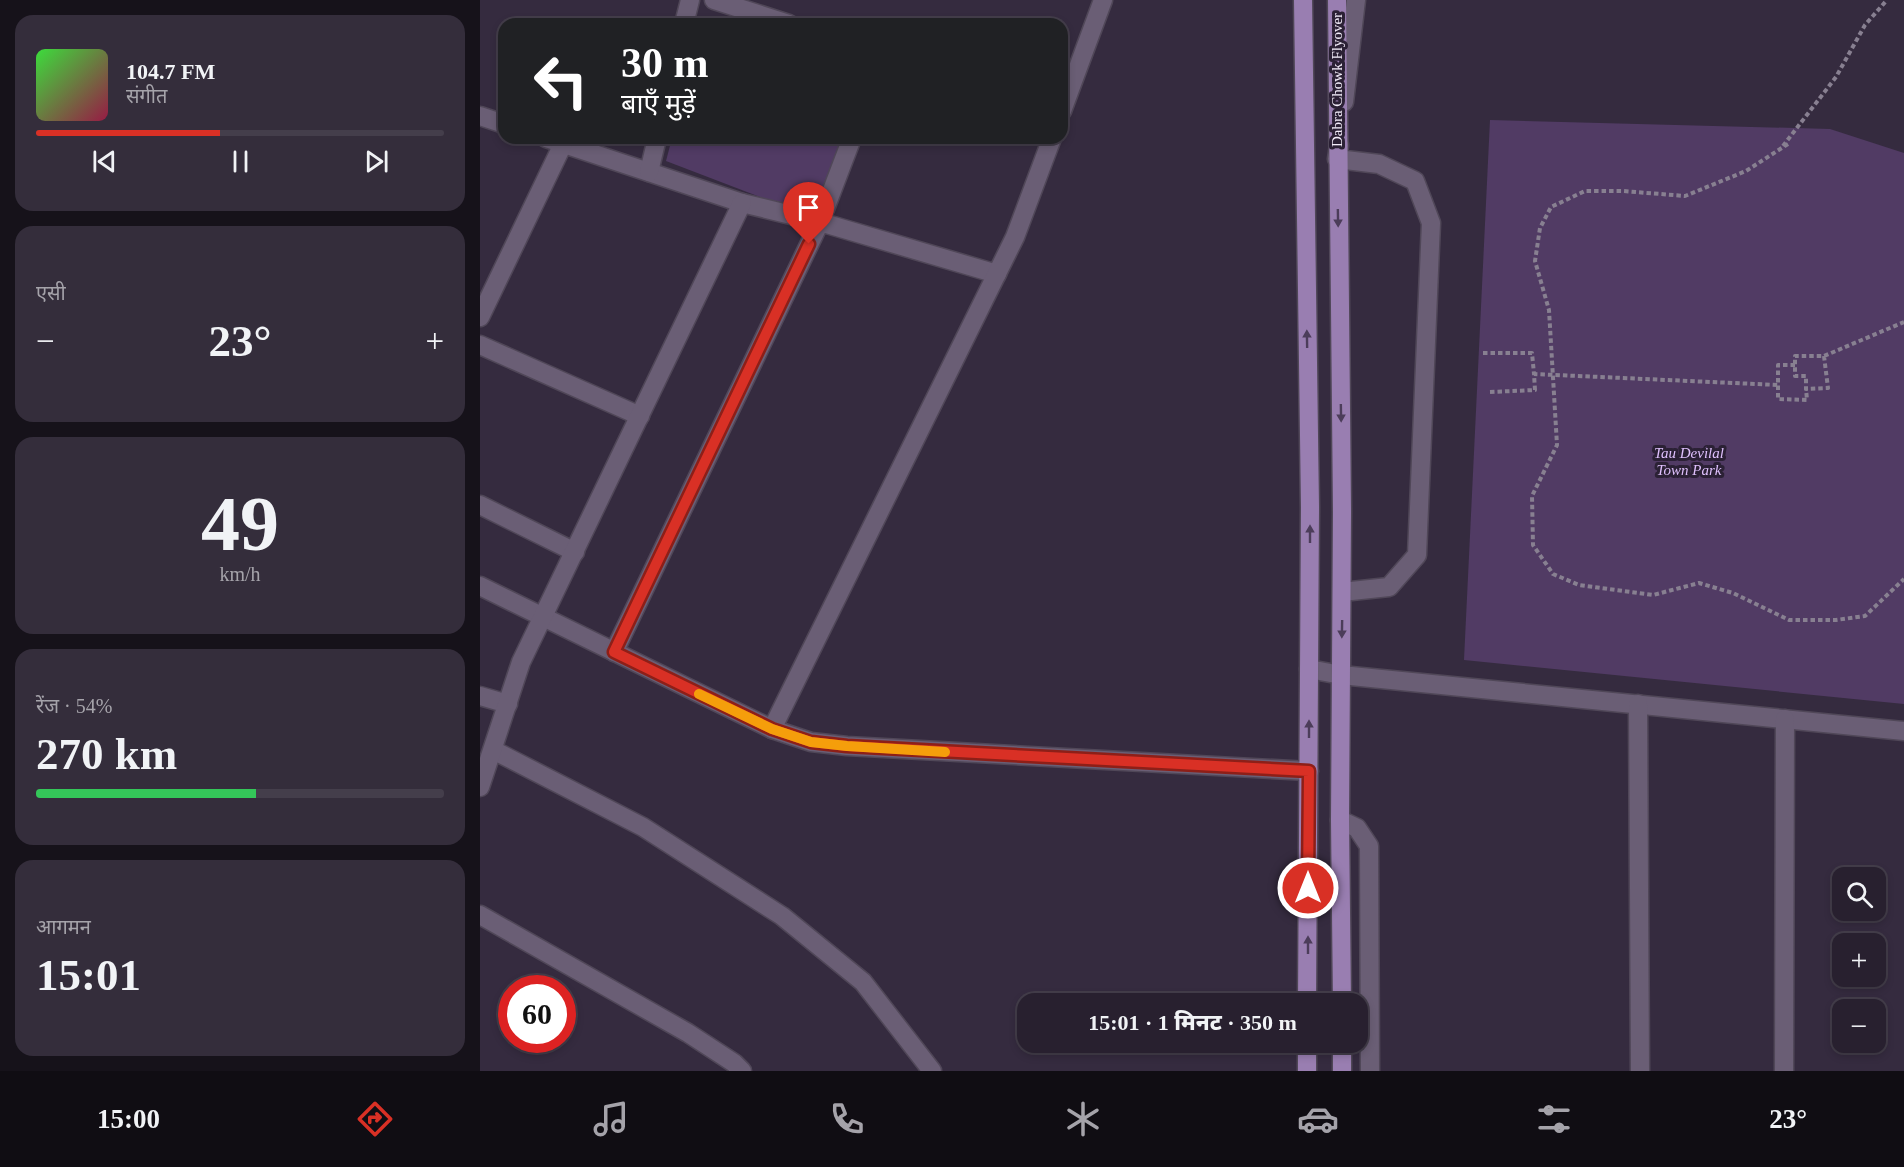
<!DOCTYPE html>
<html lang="hi">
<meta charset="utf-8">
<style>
body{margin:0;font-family:"Times New Roman","Noto Sans Devanagari",serif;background:#342d3b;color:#f1f3f6;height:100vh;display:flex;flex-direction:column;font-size:22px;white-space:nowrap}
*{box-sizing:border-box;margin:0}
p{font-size:20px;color:#a5a3aa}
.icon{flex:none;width:33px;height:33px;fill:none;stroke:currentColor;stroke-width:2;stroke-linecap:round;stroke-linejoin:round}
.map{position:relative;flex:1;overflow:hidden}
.drawer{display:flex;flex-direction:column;gap:15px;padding:15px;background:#16121a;width:480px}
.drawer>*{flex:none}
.banner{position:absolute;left:18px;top:18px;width:570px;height:126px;border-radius:18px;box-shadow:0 3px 9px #0003,0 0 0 2px #443e4b;background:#202124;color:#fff;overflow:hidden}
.fabs{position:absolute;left:1352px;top:867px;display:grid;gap:12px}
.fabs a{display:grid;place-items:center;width:54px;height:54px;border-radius:12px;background:#28202f;box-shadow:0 3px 9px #0003,0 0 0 2px #443e4b;font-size:30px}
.speed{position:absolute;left:18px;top:975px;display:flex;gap:12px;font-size:30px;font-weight:700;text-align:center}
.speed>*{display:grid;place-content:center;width:78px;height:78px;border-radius:50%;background:#28202f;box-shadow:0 3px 9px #0003,0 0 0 2px #443e4b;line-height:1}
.speed .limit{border:9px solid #d22;background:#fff;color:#111}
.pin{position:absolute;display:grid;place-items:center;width:51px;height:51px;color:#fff;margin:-62px -26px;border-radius:50% 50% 50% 0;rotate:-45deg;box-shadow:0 0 6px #0007}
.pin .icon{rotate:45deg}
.me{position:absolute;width:66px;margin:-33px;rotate:0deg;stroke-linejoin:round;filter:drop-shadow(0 0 4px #0008)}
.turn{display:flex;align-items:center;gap:21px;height:126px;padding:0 24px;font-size:27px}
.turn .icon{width:78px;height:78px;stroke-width:2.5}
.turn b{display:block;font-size:42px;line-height:51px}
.big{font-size:45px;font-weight:800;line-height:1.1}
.drawer .tile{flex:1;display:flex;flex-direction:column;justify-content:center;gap:9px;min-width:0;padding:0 21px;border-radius:18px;background:#342d3b}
.drawer .dial{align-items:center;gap:0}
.dial b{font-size:78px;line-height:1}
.song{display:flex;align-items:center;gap:18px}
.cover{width:72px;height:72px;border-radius:9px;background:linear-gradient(135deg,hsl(120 70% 55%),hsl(340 70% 35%))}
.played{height:6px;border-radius:3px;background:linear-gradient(90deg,#d93025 45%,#443e4b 45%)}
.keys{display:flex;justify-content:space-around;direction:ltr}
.heat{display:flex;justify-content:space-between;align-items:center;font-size:33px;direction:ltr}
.charge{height:9px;border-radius:4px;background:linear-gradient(90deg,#34c759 54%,#443e4b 0)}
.trip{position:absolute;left:537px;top:993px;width:351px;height:60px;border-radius:18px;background:#28202f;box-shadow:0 3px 9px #0003,0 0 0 2px #443e4b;font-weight:800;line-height:60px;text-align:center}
.menu{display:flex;height:96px;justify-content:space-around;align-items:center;background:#100d13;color:#a5a3aa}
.menu .icon{width:42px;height:42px}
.menu .selected{color:#d93025}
.menu b{font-size:27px;color:#f1f3f6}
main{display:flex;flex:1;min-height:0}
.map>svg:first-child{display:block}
.green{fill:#513b64}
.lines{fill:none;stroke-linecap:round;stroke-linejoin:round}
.minor-casing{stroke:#504758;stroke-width:21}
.major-casing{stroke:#504758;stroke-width:21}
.path{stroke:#888091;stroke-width:4;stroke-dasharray:4.5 3;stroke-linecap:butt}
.minor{stroke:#6a5e75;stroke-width:18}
.major{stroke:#997eb1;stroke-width:18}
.oneway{fill:#4c3d5a}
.route-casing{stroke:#8d1f18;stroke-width:15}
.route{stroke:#d93025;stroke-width:10}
.slow{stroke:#f59e0b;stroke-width:10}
.labels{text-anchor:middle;stroke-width:6;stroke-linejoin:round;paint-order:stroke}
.street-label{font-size:15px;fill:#f3edfa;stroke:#2b2135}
.park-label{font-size:15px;font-style:italic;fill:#dfc0fd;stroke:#2b2135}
</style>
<main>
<section class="drawer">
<div class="tile">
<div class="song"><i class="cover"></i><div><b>104.7 FM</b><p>संगीत</p></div></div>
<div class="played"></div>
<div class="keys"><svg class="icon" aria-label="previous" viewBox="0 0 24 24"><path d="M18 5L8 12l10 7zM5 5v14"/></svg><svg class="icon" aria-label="pause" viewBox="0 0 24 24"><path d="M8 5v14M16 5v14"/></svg><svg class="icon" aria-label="next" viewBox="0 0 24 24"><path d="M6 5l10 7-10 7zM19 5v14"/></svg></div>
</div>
<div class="tile"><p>एसी</p>
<div class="heat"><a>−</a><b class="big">23°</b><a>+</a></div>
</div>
<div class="tile dial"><b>49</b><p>km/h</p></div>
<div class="tile"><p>रेंज · 54%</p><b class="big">270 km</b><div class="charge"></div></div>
<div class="tile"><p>आगमन</p><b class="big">15:01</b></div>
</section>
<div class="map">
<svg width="1424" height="1071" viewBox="0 0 1424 1071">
<rect width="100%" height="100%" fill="#352b3f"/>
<g class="green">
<path d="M1010,120l340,9 74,24v551l-440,-44z"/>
<path d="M192,138h173l-30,80 -149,-57z"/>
</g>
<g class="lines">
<defs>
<g id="minor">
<path d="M234,0l75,24"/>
<path d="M204,24l6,-24"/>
<path d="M864,102l12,-102"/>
<path d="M582,111l41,-111"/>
<path d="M0,116l24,8"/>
<path d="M66,138l196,65 78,19 32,-84"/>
<path d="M859,145l-2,14 42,5 36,17 16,42 -14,332 -28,32 -47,5"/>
<path d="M169,172l8,-34"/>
<path d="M0,317l83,-173"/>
<path d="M0,345l160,71"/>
<path d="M0,505l95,47"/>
<path d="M0,586l292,143 39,13 36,4 462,25"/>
<path d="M134,652l206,-430 177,52"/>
<path d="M829,669l32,6 563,56"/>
<path d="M0,696l28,8"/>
<path d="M1158,704l2,367"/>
<path d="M292,729l243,-492 37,-99"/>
<path d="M13,750l150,77 139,89 81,66 69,89"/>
<path d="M0,787l41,-125 221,-459"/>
<path d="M860,820l17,8 12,18 1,225"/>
<path d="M0,915l208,118 46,30 8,8"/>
<path d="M1304,1071l1,-352"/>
</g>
<g id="major">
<path d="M823,0l7,507 -3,497"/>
<path d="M857,0l5,512 -2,308 2,184"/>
<path d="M862,1042v29"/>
<path d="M827,1071v-29"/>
</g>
</defs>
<use href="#minor" class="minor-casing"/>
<use href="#major" class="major-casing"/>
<g class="path">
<path d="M1308,144l-42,27 -61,25 -62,-5h-38l-34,16 -11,21 -5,33 14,49 8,135 -25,51 1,49 20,29 26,11 74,10 46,-12 34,10 56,27h47l29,-4 39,-37"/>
<path d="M1303,146l53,-69 29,-52 22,-25"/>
<path d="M1003,353h49l2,21"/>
<path d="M1344,356l4,32 -22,1v-13h-11v-20h29l80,-34"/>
<path d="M1315,365h-17v34l29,1 -1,-11"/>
<path d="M1010,392l45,-2 -1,-16 244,11"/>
</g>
<use href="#minor" class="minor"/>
<use href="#major" class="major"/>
</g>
<defs><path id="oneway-solid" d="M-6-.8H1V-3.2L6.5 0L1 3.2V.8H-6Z" transform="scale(1.5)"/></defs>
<g class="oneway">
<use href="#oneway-solid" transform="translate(858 218) rotate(89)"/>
<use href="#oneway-solid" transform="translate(827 339) rotate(-91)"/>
<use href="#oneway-solid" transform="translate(861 413) rotate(89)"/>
<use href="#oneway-solid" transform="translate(830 534) rotate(-90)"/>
<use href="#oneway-solid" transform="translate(862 629) rotate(91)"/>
<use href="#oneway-solid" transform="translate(829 729) rotate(-90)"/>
<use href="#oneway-solid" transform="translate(828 945) rotate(-90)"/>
</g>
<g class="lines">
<defs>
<path id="route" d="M329,244l-195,408 158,77 39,13 36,4 462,25 -1,117"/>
</defs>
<use href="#route" class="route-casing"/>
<use href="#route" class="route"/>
<path class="slow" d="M219,694l73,35 39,13 36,4 98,6"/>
</g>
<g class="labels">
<g class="street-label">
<text transform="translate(857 80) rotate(-90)" y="5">Dabra Chowk Flyover</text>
</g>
<g class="park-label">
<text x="1209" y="458">Tau Devilal<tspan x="1209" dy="17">Town Park</tspan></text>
</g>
</g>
</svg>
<div class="fabs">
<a><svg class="icon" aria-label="search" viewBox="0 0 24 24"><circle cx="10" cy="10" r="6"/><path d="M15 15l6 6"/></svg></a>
<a>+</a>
<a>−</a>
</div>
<div class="speed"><div class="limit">60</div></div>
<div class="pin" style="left:329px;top:244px;background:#d93025"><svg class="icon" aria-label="arrive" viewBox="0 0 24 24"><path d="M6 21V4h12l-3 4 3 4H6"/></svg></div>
<svg class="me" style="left:828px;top:888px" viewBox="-20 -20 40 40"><circle r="17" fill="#d93025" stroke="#fff" stroke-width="3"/><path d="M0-11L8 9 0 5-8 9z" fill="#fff"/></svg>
<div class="trip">15:01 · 1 मिनट · 350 m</div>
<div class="banner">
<div class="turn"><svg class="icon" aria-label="left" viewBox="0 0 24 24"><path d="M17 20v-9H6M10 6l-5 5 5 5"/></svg><div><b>30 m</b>बाएँ मुड़ें</div></div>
</div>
</div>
</main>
<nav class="menu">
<b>15:00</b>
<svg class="icon selected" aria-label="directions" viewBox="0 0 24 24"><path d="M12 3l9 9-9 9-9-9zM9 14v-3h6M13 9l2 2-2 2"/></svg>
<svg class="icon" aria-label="music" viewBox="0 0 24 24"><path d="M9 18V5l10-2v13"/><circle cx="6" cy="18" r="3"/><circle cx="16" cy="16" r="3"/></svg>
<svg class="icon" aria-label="phone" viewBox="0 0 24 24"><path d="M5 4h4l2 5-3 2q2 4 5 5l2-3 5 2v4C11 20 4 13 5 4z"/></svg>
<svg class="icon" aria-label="climate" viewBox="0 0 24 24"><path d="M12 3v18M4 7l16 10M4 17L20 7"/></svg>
<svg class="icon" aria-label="car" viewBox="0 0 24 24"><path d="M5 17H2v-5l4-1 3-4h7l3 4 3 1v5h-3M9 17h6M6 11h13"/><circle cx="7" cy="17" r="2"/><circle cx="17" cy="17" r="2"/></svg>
<svg class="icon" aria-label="filters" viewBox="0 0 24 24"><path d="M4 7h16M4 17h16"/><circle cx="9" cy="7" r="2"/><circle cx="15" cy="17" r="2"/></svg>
<b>23°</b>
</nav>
